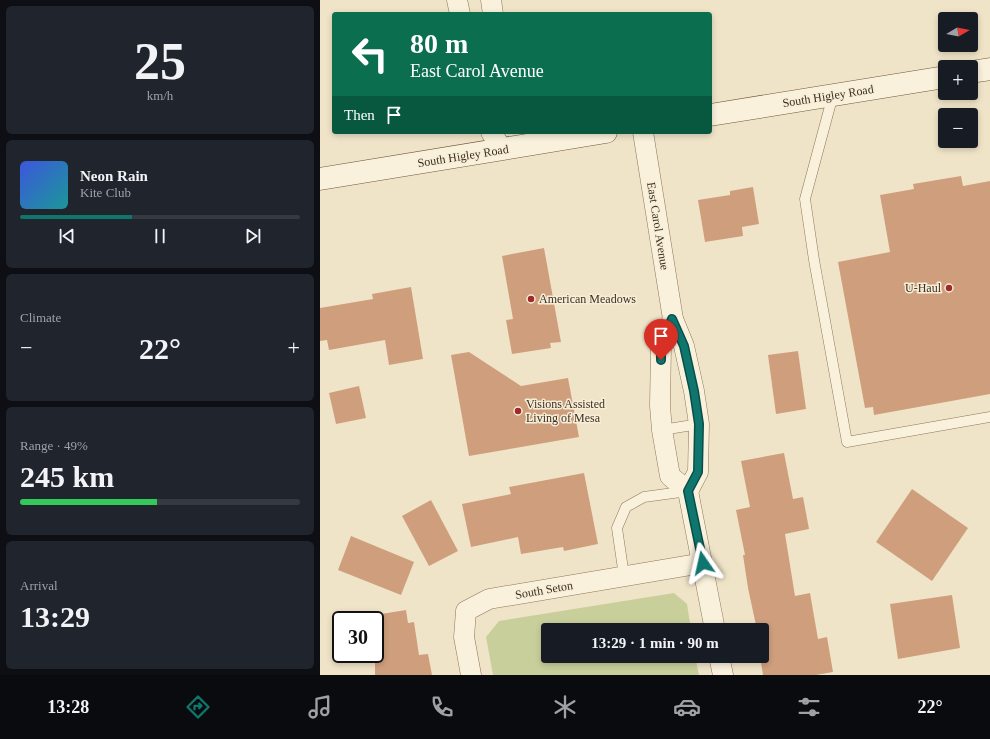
<!DOCTYPE html>
<meta charset="utf-8">
<style>
body{margin:0;font-family:Georgia,serif;background:#20242c;color:#f1f3f6;height:100vh;display:flex;flex-direction:column;font-size:15px;white-space:nowrap}
*{box-sizing:border-box;margin:0}
p{font-size:13px;color:#9ea1a6}
.icon{flex:none;width:22px;height:22px;fill:none;stroke:currentColor;stroke-width:2;stroke-linecap:round;stroke-linejoin:round}
.map{position:relative;flex:1;overflow:hidden}
.details{display:flex;flex-direction:column;gap:6px;padding:6px;background:#0d0f14;width:320px}
.details>*{flex:none}
.banner{position:absolute;left:12px;top:12px;width:380px;height:122px;border-radius:4px;box-shadow:0 2px 6px #0003;background:#0b6e4f;color:#fff;overflow:hidden}
.needle{width:26px;rotate:80deg}
.tools{position:absolute;left:618px;top:12px;display:grid;gap:8px}
.tools a{display:grid;place-items:center;width:40px;height:40px;border-radius:4px;background:#171b24;box-shadow:0 2px 6px #0003;font-size:20px}
.speed{position:absolute;left:12px;top:611px;display:flex;gap:8px;font-size:20px;font-weight:700;text-align:center}
.speed>*{display:grid;place-content:center;width:52px;height:52px;border-radius:50%;background:#171b24;box-shadow:0 2px 6px #0003;line-height:1}
.speed .limit{border:2px solid #111;border-radius:6px;background:#fff;color:#111}
.pin{position:absolute;display:grid;place-items:center;width:34px;height:34px;color:#fff;margin:-41px -17px;border-radius:50% 50% 50% 0;rotate:-45deg;box-shadow:0 0 4px #0007}
.pin .icon{rotate:45deg}
.me{position:absolute;width:44px;margin:-22px;rotate:349deg;stroke-linejoin:round;filter:drop-shadow(0 0 3px #0008)}
.turn{display:flex;align-items:center;gap:14px;height:84px;padding:0 12px;font-size:18px}
.turn .icon{width:52px;height:52px;stroke-width:2.5}
.turn b{display:block;font-size:28px;line-height:34px}
.then{display:flex;align-items:center;height:38px;padding:0 12px;background:#0003;gap:8px;font-size:15px}
.big{font-size:30px;font-weight:800;line-height:1.1}
.details .card{flex:1;display:flex;flex-direction:column;justify-content:center;gap:6px;min-width:0;padding:0 14px;border-radius:6px;background:#20242c}
.details .dial{align-items:center;gap:0}
.dial b{font-size:52px;line-height:1}
.song{display:flex;align-items:center;gap:12px}
.cover{width:48px;height:48px;border-radius:6px;background:linear-gradient(135deg,hsl(230 70% 55%),hsl(180 70% 35%))}
.played{height:4px;border-radius:2px;background:linear-gradient(90deg,#0f766e 40%,#363941 40%)}
.keys{display:flex;justify-content:space-around;direction:ltr}
.heat{display:flex;justify-content:space-between;align-items:center;font-size:22px;direction:ltr}
.charge{height:6px;border-radius:3px;background:linear-gradient(90deg,#34c759 49%,#363941 0)}
.trip{position:absolute;left:221px;top:623px;width:228px;height:40px;border-radius:4px;background:#171b24;box-shadow:0 2px 6px #0003;font-weight:800;line-height:40px;text-align:center}
.tabs{display:flex;height:64px;justify-content:space-around;align-items:center;background:#090b0e;color:#9ea1a6}
.tabs .icon{width:28px;height:28px}
.tabs .selected{color:#0f766e}
.tabs b{font-size:18px;color:#f1f3f6}
main{display:flex;flex:1;min-height:0}
.map>svg:first-child{display:block}
.green{fill:#c9cf9b}
.building{fill:#cf9f7d}
.lines{fill:none;stroke-linecap:round;stroke-linejoin:round}
.lane-casing{stroke:#8d765c;stroke-width:11}
.street-casing{stroke:#8d765c;stroke-width:21}
.secondary-casing{stroke:#6f573f;stroke-width:23}
.lane{stroke:#faf1dc;stroke-width:10}
.street{stroke:#faf1dc;stroke-width:20}
.secondary{stroke:#faf1dc;stroke-width:22}
.route-casing{stroke:#0a4d48;stroke-width:10}
.route{stroke:#0f766e;stroke-width:7}
.poi-dot{fill:#9e2a2b;stroke:#f7eed8;stroke-width:1.5}
.labels{text-anchor:middle;stroke-width:3;stroke-linejoin:round;paint-order:stroke}
.street-label{font-size:12px;fill:#3d2e20;stroke:#f7eed8}
.poi-label{font-size:12px;fill:#3d2e20;stroke:#f7eed8;text-anchor:start}
</style>
<main>
<section class="details">
<div class="card dial"><b>25</b><p>km/h</p></div>
<div class="card">
<div class="song"><i class="cover"></i><div><b>Neon Rain</b><p>Kite Club</p></div></div>
<div class="played"></div>
<div class="keys"><svg class="icon" aria-label="previous" viewBox="0 0 24 24"><path d="M18 5L8 12l10 7zM5 5v14"/></svg><svg class="icon" aria-label="pause" viewBox="0 0 24 24"><path d="M8 5v14M16 5v14"/></svg><svg class="icon" aria-label="next" viewBox="0 0 24 24"><path d="M6 5l10 7-10 7zM19 5v14"/></svg></div>
</div>
<div class="card"><p>Climate</p>
<div class="heat"><a>−</a><b class="big">22°</b><a>+</a></div>
</div>
<div class="card"><p>Range · 49%</p><b class="big">245 km</b><div class="charge"></div></div>
<div class="card"><p>Arrival</p><b class="big">13:29</b></div>
</section>
<div class="map">
<svg width="670" height="675" viewBox="0 0 670 675">
<rect width="100%" height="100%" fill="#f0e4c8"/>
<path class="green" d="M354,593l13,11 4,26h-143v26h147l4,19h-206l-7,-38 13,-16z"/>
<g class="building">
<path d="M641,176l2,10 27,-5v213l-116,21 -1,-8 -8,1 -27,-146 52,-10 -10,-57 34,-6 -1,-5z"/>
<path d="M433,187l6,37 -17,3 1,9 -38,6 -7,-42 32,-5v-4z"/>
<path d="M224,248l17,94 -11,1 1,5 -39,6 -6,-34 7,-1 -11,-63z"/>
<path d="M91,287l12,72 -34,6 -4,-25 -56,10 -2,-10 -7,1v-33l53,-9 -1,-5z"/>
<path d="M478,351l8,58 -30,5 -8,-59z"/>
<path d="M149,352l52,34 47,-8 11,59 -110,19 -18,-101z"/>
<path d="M39,386l7,32 -30,6 -7,-31z"/>
<path d="M464,453l9,46 10,-2 6,32 -24,5 10,62 15,-3 8,46 9,-2 6,35 -17,3h-53l-3,-19h2v-26h-5l-9,-42 -5,-33h2l-9,-45 14,-3 -9,-46z"/>
<path d="M264,473l14,71 -34,7 -1,-4 -42,7 -3,-17 -47,10 -9,-43 49,-10 -2,-7z"/>
<path d="M592,489l56,39 -36,53 -56,-39z"/>
<path d="M111,500l27,51 -29,15 -27,-50z"/>
<path d="M31,536l63,26 -13,33 -63,-25z"/>
<path d="M632,595l8,53 -62,11 -8,-55z"/>
<path d="M86,610l2,13 6,-1 5,33 9,-1 4,21h-57v-60z"/>
</g>
<g class="lines">
<defs>
<g id="lane">
<path d="M513,95l-28,104 9,61 33,182 143,-25"/>
<path d="M342,430l37,-6"/>
<path d="M304,576l-7,-48 9,-21 18,-10 44,-6"/>
</g>
<g id="street">
<path d="M137,0l3,14"/>
<path d="M171,0l2,14"/>
<path d="M171,132l11,17"/>
<path d="M323,132l30,187 11,27 10,45 5,33 -1,48 -10,19"/>
<path d="M353,319l-12,26 -1,61 2,24 8,46 18,15 27,139"/>
<path d="M399,656l4,19"/>
<path d="M151,675l-7,-38 2,-26 23,-12 214,-36"/>
</g>
<g id="secondary">
<path d="M651,72l19,-3"/>
<path d="M390,115l235,-38"/>
<path d="M0,179l286,-47"/>
</g>
</defs>
<use href="#lane" class="lane-casing"/>
<use href="#street" class="street-casing"/>
<use href="#secondary" class="secondary-casing"/>
<use href="#lane" class="lane"/>
<use href="#street" class="street"/>
<use href="#secondary" class="secondary"/>
</g>
<g class="lines">
<defs>
<path id="route" d="M341,360v-15l11,-26 12,27 10,45 5,33 -1,48 -10,19 15,72"/>
</defs>
<use href="#route" class="route-casing"/>
<use href="#route" class="route"/>
</g>
<g class="poi-dot">
<circle cx="629" cy="288" r="4"/>
<circle cx="211" cy="299" r="4"/>
<circle cx="198" cy="411" r="4"/>
</g>
<g class="labels">
<g class="street-label">
<text transform="translate(508 96) rotate(-9)" y="4">South Higley Road</text>
<text transform="translate(143 156) rotate(-9)" y="4">South Higley Road</text>
<text transform="translate(338 226) rotate(81)" y="4">East Carol Avenue</text>
<text transform="translate(224 590) rotate(-10)" y="4">South Seton</text>
</g>
<g class="poi-label">
<text x="621" y="292" text-anchor="end">U-Haul</text>
<text x="219" y="303">American Meadows</text>
<text x="206" y="408">Visions Assisted<tspan x="206" dy="14">Living of Mesa</tspan></text>
</g>
</g>
</svg>
<div class="tools">
<a><svg class="needle" viewBox="-14 -14 28 28"><path d="M0-13l5 13h-10z" fill="#e53935"/><path d="M0 13l5-13h-10z" fill="#9ea1a6"/></svg></a>
<a>+</a>
<a>−</a>
</div>
<div class="speed"><div class="limit">30</div></div>
<div class="pin" style="left:341px;top:360px;background:#d93025"><svg class="icon" aria-label="arrive" viewBox="0 0 24 24"><path d="M6 21V4h12l-3 4 3 4H6"/></svg></div>
<svg class="me" style="left:383px;top:563px" viewBox="-20 -20 40 40"><path d="M0-17L14 15 0 8-14 15z" fill="#0f766e" stroke="#fff" stroke-width="4"/></svg>
<div class="trip">13:29 · 1 min · 90 m</div>
<div class="banner">
<div class="turn"><svg class="icon" aria-label="left" viewBox="0 0 24 24"><path d="M17 20v-9H6M10 6l-5 5 5 5"/></svg><div><b>80 m</b>East Carol Avenue</div></div>
<div class="then">Then<svg class="icon" aria-label="arrive" viewBox="0 0 24 24"><path d="M6 21V4h12l-3 4 3 4H6"/></svg></div>
</div>
</div>
</main>
<nav class="tabs">
<b>13:28</b>
<svg class="icon selected" aria-label="directions" viewBox="0 0 24 24"><path d="M12 3l9 9-9 9-9-9zM9 14v-3h6M13 9l2 2-2 2"/></svg>
<svg class="icon" aria-label="music" viewBox="0 0 24 24"><path d="M9 18V5l10-2v13"/><circle cx="6" cy="18" r="3"/><circle cx="16" cy="16" r="3"/></svg>
<svg class="icon" aria-label="phone" viewBox="0 0 24 24"><path d="M5 4h4l2 5-3 2q2 4 5 5l2-3 5 2v4C11 20 4 13 5 4z"/></svg>
<svg class="icon" aria-label="climate" viewBox="0 0 24 24"><path d="M12 3v18M4 7l16 10M4 17L20 7"/></svg>
<svg class="icon" aria-label="car" viewBox="0 0 24 24"><path d="M5 17H2v-5l4-1 3-4h7l3 4 3 1v5h-3M9 17h6M6 11h13"/><circle cx="7" cy="17" r="2"/><circle cx="17" cy="17" r="2"/></svg>
<svg class="icon" aria-label="filters" viewBox="0 0 24 24"><path d="M4 7h16M4 17h16"/><circle cx="9" cy="7" r="2"/><circle cx="15" cy="17" r="2"/></svg>
<b>22°</b>
</nav>
